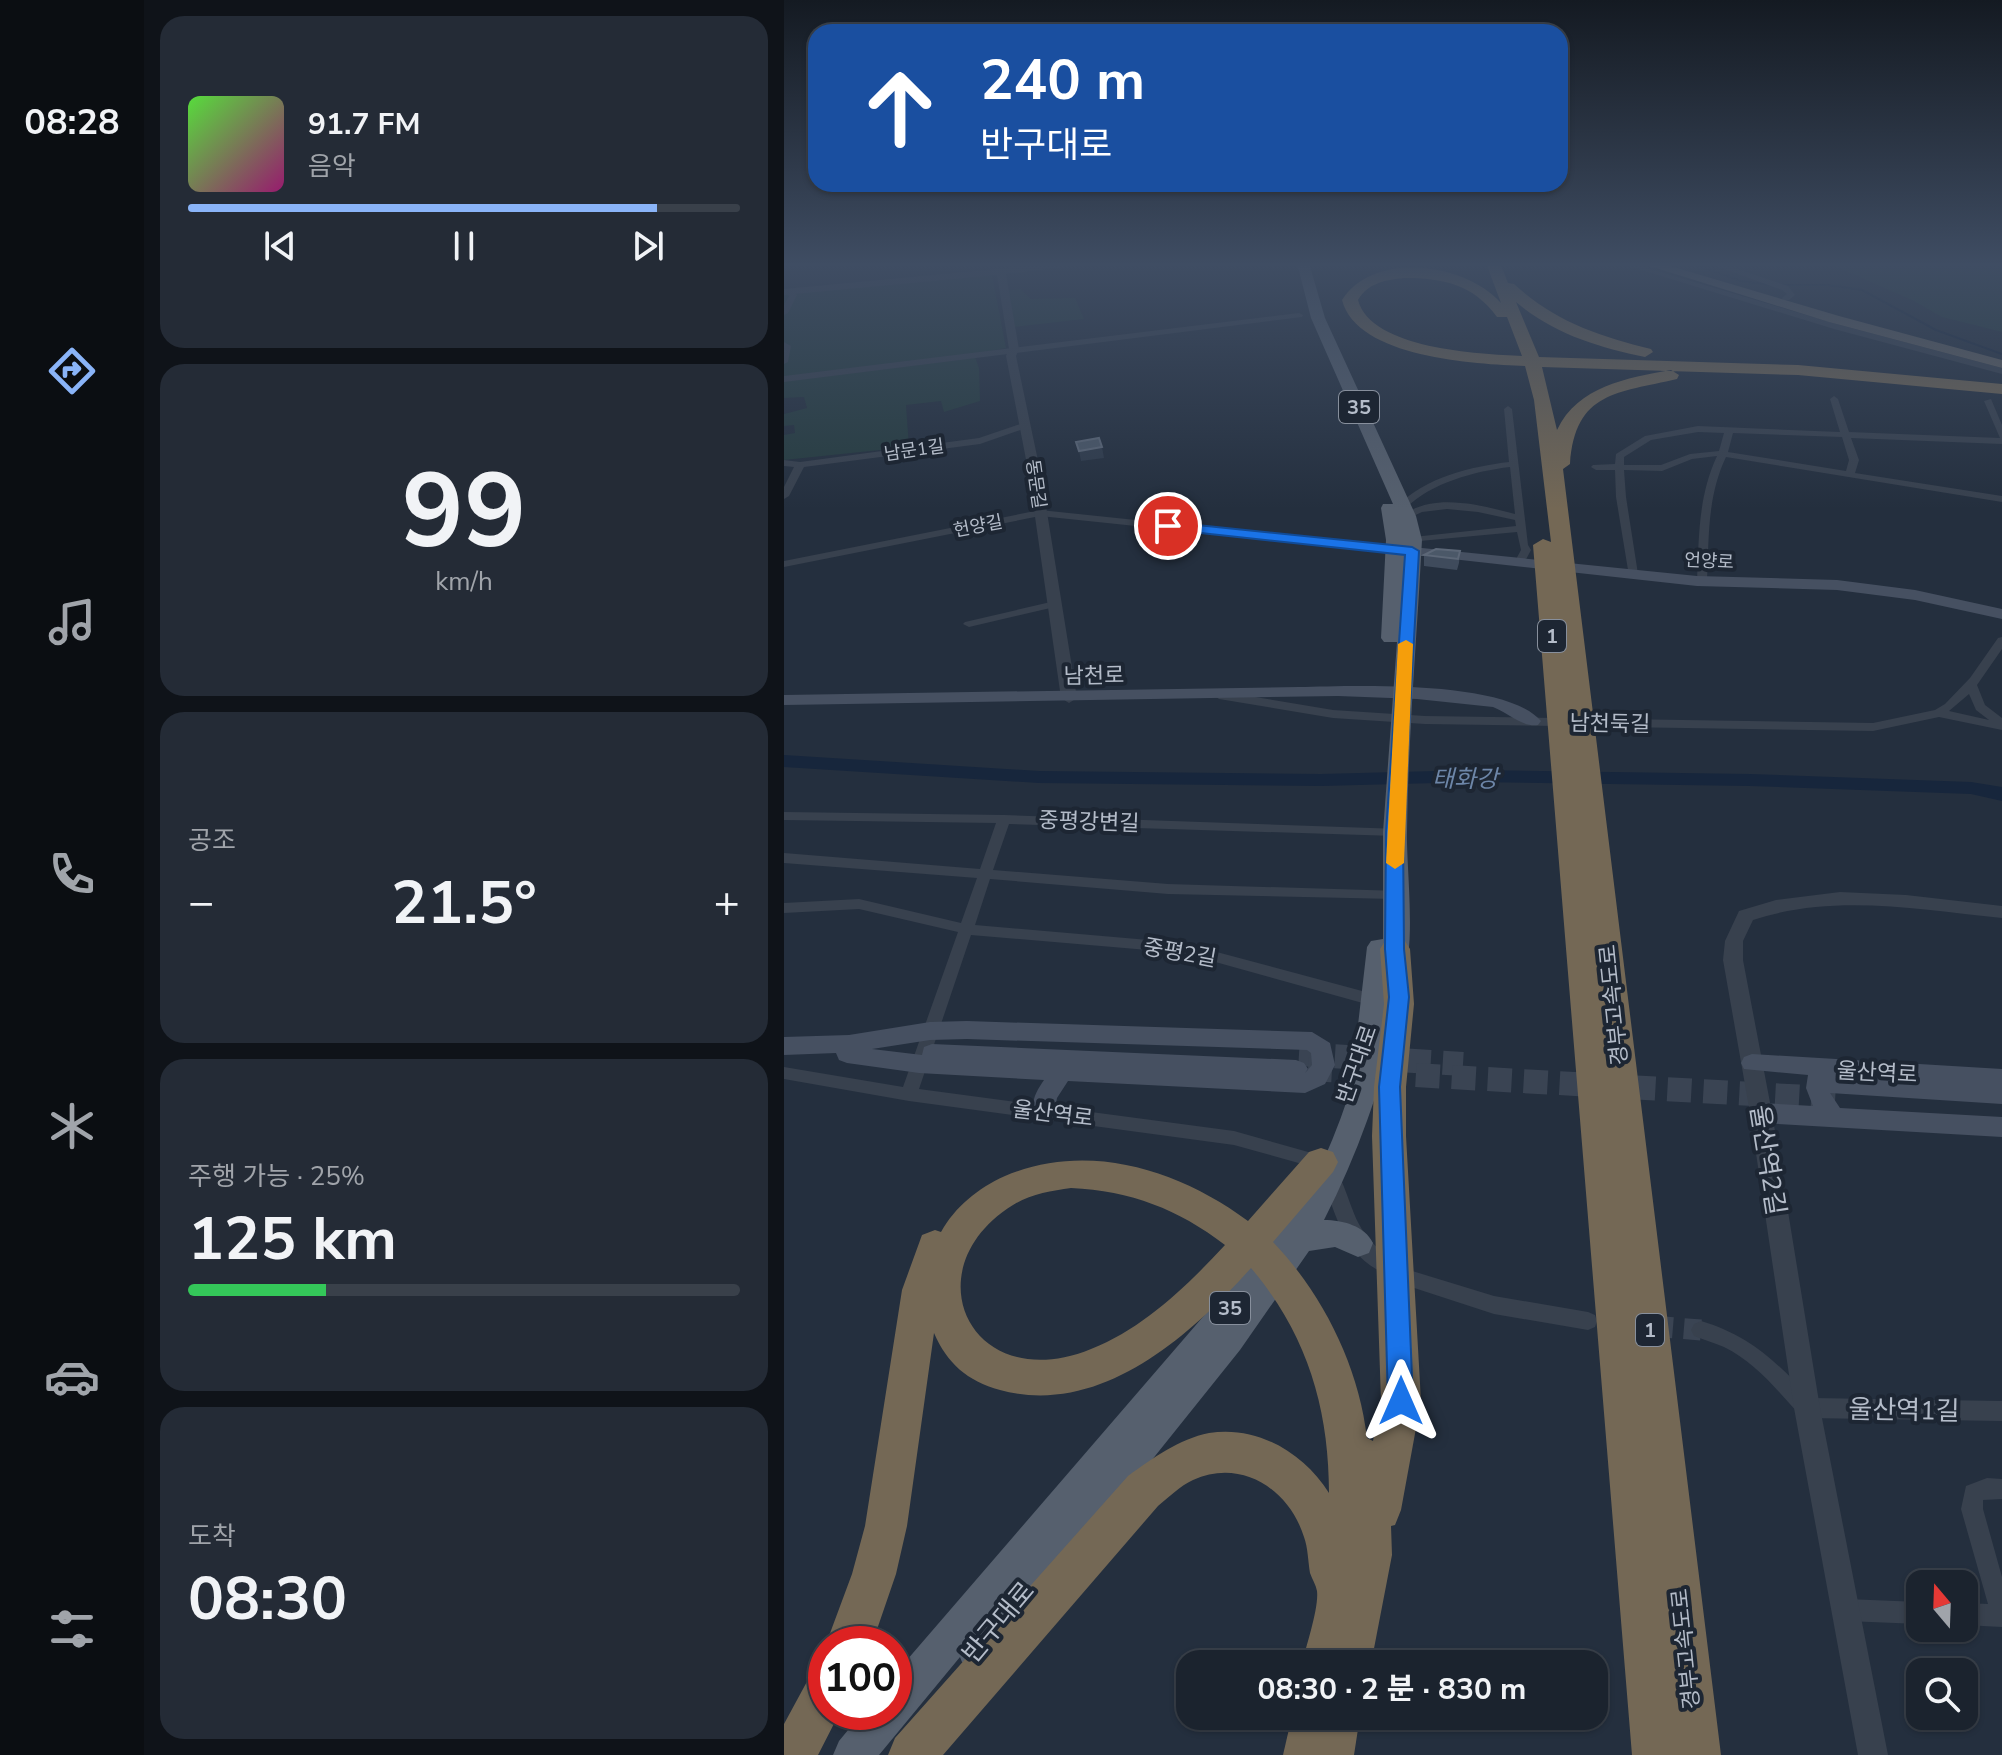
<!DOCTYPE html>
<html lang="ko">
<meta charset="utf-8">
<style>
body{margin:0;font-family:"Nunito Sans","Noto Sans KR",sans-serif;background:#242b36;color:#f1f3f6;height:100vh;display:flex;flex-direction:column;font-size:30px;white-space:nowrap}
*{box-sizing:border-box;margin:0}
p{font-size:26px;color:#a0a4aa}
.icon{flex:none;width:44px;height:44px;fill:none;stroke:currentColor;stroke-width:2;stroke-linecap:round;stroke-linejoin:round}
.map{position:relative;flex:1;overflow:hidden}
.side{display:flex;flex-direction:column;gap:16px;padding:16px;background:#0f1319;width:640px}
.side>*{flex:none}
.banner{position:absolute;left:24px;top:24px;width:760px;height:168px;border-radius:24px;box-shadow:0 2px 6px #0004,0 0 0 2px #39404a;background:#1a4fa0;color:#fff;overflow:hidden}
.needle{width:52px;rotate:341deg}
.fabs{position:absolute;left:1122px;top:1570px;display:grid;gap:16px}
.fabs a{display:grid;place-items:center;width:72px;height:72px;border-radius:16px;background:#1b232e;box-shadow:0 2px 6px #0004,0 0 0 2px #39404a;font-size:40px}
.speed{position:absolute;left:24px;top:1626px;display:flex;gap:16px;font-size:40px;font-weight:700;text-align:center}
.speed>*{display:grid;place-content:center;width:104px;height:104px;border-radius:50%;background:#1b232e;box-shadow:0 2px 6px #0004,0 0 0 2px #39404a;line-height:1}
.speed .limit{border:12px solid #d22;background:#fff;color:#111}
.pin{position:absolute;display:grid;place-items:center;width:68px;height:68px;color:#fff;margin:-34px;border:4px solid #fff;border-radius:50%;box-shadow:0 2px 8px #0007}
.me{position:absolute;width:88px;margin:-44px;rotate:0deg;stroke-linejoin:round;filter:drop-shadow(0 0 6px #0008)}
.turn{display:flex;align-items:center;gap:28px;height:168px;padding:0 40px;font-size:36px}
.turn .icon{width:104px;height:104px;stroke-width:2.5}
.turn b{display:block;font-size:56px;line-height:68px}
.big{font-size:60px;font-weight:700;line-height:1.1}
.side .card{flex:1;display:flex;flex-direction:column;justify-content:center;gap:12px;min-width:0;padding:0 28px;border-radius:24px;background:#242b36}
.side .dial{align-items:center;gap:0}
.dial b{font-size:104px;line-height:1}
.song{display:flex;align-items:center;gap:24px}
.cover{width:96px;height:96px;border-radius:12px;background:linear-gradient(135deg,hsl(110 70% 55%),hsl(320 70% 35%))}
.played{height:8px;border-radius:4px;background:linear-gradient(90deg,#8ab4f8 85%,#39404a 85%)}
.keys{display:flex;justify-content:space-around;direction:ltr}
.heat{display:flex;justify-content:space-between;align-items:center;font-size:44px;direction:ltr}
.charge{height:12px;border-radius:6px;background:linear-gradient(90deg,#34c759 25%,#39404a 0)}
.trip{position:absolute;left:392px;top:1650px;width:432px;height:80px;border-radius:24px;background:#1b232e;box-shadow:0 2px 6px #0004,0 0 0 2px #39404a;font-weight:700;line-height:80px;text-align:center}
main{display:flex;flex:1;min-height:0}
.tabs{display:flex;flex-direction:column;width:144px;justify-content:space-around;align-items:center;background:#0b0e12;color:#a0a4aa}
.tabs .icon{width:56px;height:56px}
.tabs .on{color:#8ab4f8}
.tabs b{font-size:36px;color:#f1f3f6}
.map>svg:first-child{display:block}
.green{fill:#263c3f}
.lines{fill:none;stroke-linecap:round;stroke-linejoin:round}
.stream{stroke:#17263c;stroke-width:2}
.river{fill:#17263c;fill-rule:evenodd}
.minor-tunnel{stroke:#3a4453;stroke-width:21;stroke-dasharray:21 11;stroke-linecap:butt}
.secondary-tunnel{stroke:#3a4453;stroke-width:24;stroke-dasharray:24 12;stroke-linecap:butt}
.minor{fill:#38414e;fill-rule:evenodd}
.tertiary{fill:#38414e;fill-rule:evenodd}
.secondary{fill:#465061;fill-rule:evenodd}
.primary{fill:#56606e;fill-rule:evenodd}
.trunk{fill:#656462;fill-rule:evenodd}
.motorway{fill:#746855;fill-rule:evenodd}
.wall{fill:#3f4b5c}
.shaded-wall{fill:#2f3b4b}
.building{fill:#4b5868;stroke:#5c6777;stroke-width:2}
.route{fill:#1a73e8;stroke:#114b97;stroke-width:2}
.slow{fill:#f59e0b}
.labels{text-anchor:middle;stroke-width:8;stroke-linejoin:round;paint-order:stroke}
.far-street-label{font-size:18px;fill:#b4bcc9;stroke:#1d2633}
.shield{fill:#1d2633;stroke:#878f9c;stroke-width:2}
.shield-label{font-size:20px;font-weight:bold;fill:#b4bcc9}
.street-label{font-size:22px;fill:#b4bcc9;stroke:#1d2633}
.water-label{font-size:24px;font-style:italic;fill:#6d86a8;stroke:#1d2633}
.near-street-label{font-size:26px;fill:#b4bcc9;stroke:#1d2633}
</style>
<main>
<nav class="tabs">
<b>08:28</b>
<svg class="icon on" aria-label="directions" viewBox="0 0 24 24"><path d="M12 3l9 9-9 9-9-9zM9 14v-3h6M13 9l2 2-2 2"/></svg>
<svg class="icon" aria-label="music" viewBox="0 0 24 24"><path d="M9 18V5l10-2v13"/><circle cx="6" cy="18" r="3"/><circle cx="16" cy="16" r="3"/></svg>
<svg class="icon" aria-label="phone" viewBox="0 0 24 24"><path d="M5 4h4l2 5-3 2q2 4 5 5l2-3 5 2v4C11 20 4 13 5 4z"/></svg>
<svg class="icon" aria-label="climate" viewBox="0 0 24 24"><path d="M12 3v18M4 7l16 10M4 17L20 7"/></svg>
<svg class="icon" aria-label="car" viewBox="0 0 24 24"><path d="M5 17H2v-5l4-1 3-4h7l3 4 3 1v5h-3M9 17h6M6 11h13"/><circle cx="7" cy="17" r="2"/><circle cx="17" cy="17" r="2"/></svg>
<svg class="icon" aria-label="filters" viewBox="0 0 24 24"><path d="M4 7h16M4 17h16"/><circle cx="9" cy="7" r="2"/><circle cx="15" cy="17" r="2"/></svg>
</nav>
<section class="side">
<div class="card">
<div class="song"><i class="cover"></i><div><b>91.7 FM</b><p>음악</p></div></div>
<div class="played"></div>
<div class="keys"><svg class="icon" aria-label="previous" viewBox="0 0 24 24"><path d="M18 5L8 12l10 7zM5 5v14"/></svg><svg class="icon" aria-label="pause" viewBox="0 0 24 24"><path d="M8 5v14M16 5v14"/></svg><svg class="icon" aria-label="next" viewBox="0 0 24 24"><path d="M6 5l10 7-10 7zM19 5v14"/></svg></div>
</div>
<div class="card dial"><b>99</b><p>km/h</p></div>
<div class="card"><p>공조</p>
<div class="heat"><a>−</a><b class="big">21.5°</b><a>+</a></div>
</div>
<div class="card"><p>주행 가능 · 25%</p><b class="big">125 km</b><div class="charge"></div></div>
<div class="card"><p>도착</p><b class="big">08:30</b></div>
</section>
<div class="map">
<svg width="1218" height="1755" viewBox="0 0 1218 1755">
<rect width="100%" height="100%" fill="#242f3e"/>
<g class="green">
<path d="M1044,263h174v69l-60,-15 -28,-16z"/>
<path d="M208,275l14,73 -32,6 5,14 1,33 -36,11 -3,-11 -35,4 3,42 -125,13v-25l11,-2 -1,-8 -10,1v-12l23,-6 -3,-11 -20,1v-105z"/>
<path d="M236,289l11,10 44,-1 9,21 -70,8 -7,-36z"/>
</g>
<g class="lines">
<g class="stream">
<path d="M906,263l51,18 31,4"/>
<path d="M997,285h47l34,5 74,40 66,24"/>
</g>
<path class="river" d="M0,755l255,16 282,3 154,-4 275,4 221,8 31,5v14l-31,-7 -221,-8 -275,-4 -154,4 -282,-3 -255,-16z"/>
<path class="minor-tunnel" d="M868,1326l49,4"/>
<g class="secondary-tunnel">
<path d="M515,1054l164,10"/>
<path d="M524,1069l534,30"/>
</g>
<g class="minor">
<path d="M835,263h11l210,62 162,43v6l-168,-45z"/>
<path d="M924,263h11l69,23 7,9 -6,5h-6l-1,-2 5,-4 -5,-4z"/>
<path d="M4,289l9,6 -9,18 -4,2v-10l5,-9 -5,-5z"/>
<path d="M515,313l4,2 -1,2 -518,65v-6z"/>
<path d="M0,342l7,4 -3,16 -4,2z"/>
<path d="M1050,396l4,3 11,33 151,6 -16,-37 7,-2 11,26v19l-151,-6 8,22 -4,13 147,23v6l-276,-45c-19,40 -17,81 -19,124l-5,3 -5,-3c2,-44 1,-84 20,-125l-25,3 -30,12 -38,-1 2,27 12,77 -1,2h-8l-13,-79 -1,-27h-19l-5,-3 2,-2 22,-1 1,-10 29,-18 53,-10 142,6 -10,-33zM914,432l26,1 -5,18 -29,3 -29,11h-37v-8l27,-17zM949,433l109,4 7,23 -3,11 -118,-19z"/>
<path d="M724,406l4,3 16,136 3,5 -8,15 -4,1 -5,-3 7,-13 -4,-18 -108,10v-4l4,-1 103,-11 -1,-6 -37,-8 -31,-3 -25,3 -15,7 -5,-3c31,-24 78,-11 113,-2l-5,-47c-35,4 -79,16 -104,41l-8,-2c25,-28 75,-40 111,-44l-5,-53z"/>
<path d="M242,422l4,3 -1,2 -49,17 -176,23 -15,29 -5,3v-12l10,-20 -10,-1v-6l16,2 179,-24z"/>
<path d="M256,510l365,38 5,3 -5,3 -365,-38 -256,51v-6z"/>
<path d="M271,601l5,3 -1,2 -90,21 -6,-3 2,-2z"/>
<path d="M1218,637v12l-25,36 8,20 17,13v12l-63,-13 -66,14 -448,-7 -92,-6 -114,-19 -6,-4 6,-4 114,19 92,6 448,7 62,-13 10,-6 25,-26 28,-40zM1185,694l7,16 13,10 -40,-9z"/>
<path d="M0,812l220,3 396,14 2,3 -7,4 -386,-12 -16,46 175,14 232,7 2,3 -2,3 -5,2 -227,-5 -178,-15 -15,46 208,18 194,52 5,2 3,4 -3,4 -5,2 -194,-54 -212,-18 -52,154 315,42 92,26 3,5 -3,5 -6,2 -86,-24 -325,-44 -125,-22v-12l119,20 55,-155 -99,-23 -75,4v-10l75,-4 102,24 16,-45 -193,-15v-10l196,16 16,-46 -212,-3z"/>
<path d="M548,1171l6,2c18,39 14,55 51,85l3,6 -3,6 -6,2c-36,-13 -50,-61 -60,-94l3,-5z"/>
<path d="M625,1270l85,26 94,16 7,3 2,6 -2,6 -7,3 -94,-16 -92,-30 -2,-6 2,-6z"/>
<path d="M917,1321c50,15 75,41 110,77l191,3v20l-195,-3 -7,-3c-23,-25 -45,-53 -76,-68 -9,-4 -20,-7 -30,-11l-3,-6 3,-6z"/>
<path d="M1203,1478l15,1v20l-19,1v9l19,68v50l-38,-2v-22l24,1 -27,-95 5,-23z"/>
<path d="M1062,1599l74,3v22l-74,-3 -8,-3 -3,-8 3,-8z"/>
</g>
<g class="tertiary">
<path d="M278,263h36l-92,11 13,75 -3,7 25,119 36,223 -8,5 -8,-5 -32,-223 -23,-119 3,-7 -12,-74 -213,20v-6z"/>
<path d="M1056,892l66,3 96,11v12c-83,-8 -167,-25 -249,2l-10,21v19l29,153 48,295 68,347h-30l-64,-347 -44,-295 -27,-153 2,-19 14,-30 37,-11z"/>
</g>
<g class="secondary">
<path d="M628,547l285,29 140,4 78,10 87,19v10l-87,-19 -78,-10 -140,-4 -290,-32v-6z"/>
<path d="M515,687c54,-1 206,-8 242,34l-3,4c-15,3 -31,-13 -45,-18l-76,-8 -79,-3 -554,9v-10z"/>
<path d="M183,1021l345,11 18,11 5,22 -10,19 -20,9 -237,-12 -11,17 -4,21 -8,3 -8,-3c-8,-15 -2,-26 7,-39l-125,-7 -72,-10 -8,-3 -3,-7 -52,2v-18l65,-2 81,-13zM183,1039l340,11 4,3 1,12 -7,8 3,-4 -4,-6 -8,-3 -364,-16 -8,3 -2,8 -50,-6 58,-9z"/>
<path d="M968,1054l250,15v35l-172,-11 10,15 162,9v20l-241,-14 -8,-3 -4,-7 4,-7 8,-3 52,3 -7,-18 2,-13 -64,-6 -3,-6 3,-6z"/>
</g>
<path class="primary" d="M513,263h12l16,55 91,198 6,24c-5,97 -14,195 -15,292 -1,33 10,119 -5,145l-11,2 -2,18 8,3 4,7c-18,74 -42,145 -77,213 19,0 41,6 49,23l-4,10 -11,4 -23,-10 -26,4 -69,99 -250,312 -14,5 -14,-5 -2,-5 -81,98h-46l6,-14 24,-29h31v-37l320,-371 70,-103 11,-4 9,3c28,-52 48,-109 63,-166l-5,-2 -4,-7 9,-78 4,-6 12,-2v-107l14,-190h-13l-3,-4 5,-98 -5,-32 2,-4h10l-82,-186z"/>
<path class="trunk" d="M856,263h20l179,53 163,44v8l-173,-46z"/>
<g class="motorway">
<path d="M702,263h14l8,20 6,1c40,37 84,52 137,65l2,3 -8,5c-47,-10 -91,-23 -129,-55l23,55 259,8 204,19v10l-204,-19 -256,-8 15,63c21,-44 70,-52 114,-60l8,5 -2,4c-59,14 -102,12 -107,85l-7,5 158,1286h-89l-99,-1210 10,-6 8,3 -17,-142 -9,-34c-50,-2 -168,-8 -183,-66 32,-50 124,-37 159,3zM620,278c39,0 69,6 93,39h10l15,39c-43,-2 -151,-7 -164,-56 10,-17 27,-20 46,-22z"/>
<path d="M611,938l10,3 5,8 4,55 -8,83v49l15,265 -20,109 -6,15 -4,1 1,29 -21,109h-69c4,-18 17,-56 15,-73 -1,-6 -5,-12 -7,-18 -2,-12 -2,-25 -6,-36 -15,-48 -63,-79 -111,-57 -13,6 -24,17 -35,26l-215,249h-55l7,-17 233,-262c25,-18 51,-37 81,-43 48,-8 95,20 120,60 0,-85 -22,-159 -78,-225 -62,69 -151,149 -251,122 -33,-9 -53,-27 -66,-57l-27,193 -11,48 -24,70h-46l26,-70 13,-48 37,-236 20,-55 13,-5 6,2c14,-25 37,-44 64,-56 82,-35 173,-7 243,45l61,-69 12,-4 12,4 5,10 -5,10 -60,70c50,52 86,125 94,196l6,3 8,-40 -9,-265 2,-49 10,-83 -4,-55 5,-8zM287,1188c60,3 107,21 154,57 -38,41 -81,83 -134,104 -120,49 -181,-80 -78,-144 17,-11 38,-14 58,-17z"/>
<path d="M42,1669v43h14l-22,43h-34v-31l26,-48z"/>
<path d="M508,1716h68l-6,39h-71z"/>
</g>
</g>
<path class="wall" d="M676,551l-1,12 -2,7 -33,-4v-11z"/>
<path class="shaded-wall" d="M318,447l2,11 -23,3 -2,-10z"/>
<g class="building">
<path d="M315,438l3,9 -23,4 -3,-9z"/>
<path d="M652,549l24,2 -2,8 -34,-4z"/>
</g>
<linearGradient id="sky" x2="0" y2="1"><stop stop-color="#141a22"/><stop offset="0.52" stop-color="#3f4d63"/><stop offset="1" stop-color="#3f4d63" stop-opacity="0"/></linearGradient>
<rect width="1218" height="509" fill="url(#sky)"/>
<path class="route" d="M384,522l244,25 7,4 -16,281 1,117 5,48 -9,90 13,314 -3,9 -9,3 -10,-3 -3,-9 -9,-314 10,-90 -4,-48 1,-117 19,-277 -241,-26 -2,-3z"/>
<path class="slow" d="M622,640l7,4 -9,219 -9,6 -9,-6 12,-219z"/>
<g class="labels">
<g class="far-street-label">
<text transform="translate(130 450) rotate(-8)" y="6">남문1길</text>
<text transform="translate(252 484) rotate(82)" y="6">동문길</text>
<text transform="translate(194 526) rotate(-11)" y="6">헌양길</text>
<text transform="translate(925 561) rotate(3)" y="6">언양로</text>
</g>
<g class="shield">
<rect x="555" y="391" width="40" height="32" rx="6"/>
<rect x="754" y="620" width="28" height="32" rx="6"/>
<rect x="426" y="1292" width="40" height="32" rx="6"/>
<rect x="852" y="1314" width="28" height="32" rx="6"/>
</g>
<g class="shield-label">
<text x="575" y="414">35</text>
<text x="768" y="643">1</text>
<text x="446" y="1315">35</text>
<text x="866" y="1337">1</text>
</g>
<g class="street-label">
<text transform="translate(310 675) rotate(-1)" y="8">남천로</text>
<text transform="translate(826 723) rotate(1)" y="8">남천둑길</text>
<text transform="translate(305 821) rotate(2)" y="8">중평강변길</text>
<text transform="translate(396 952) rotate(10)" y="8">중평2길</text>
<text transform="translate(829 1005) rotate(-96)" y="8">경부고속도로</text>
<text transform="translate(572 1064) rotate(-71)" y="8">반구대로</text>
<text transform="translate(1093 1072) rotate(3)" y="8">울산역로</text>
<text transform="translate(269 1113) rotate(7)" y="8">울산역로</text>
<text transform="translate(901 1649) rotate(-96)" y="8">경부고속도로</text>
</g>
<g class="water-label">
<text x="681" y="787">태화강</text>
</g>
<g class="near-street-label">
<text transform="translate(984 1160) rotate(81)" y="9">울산역2길</text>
<text transform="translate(1120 1410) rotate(1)" y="9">울산역1길</text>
<text transform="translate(214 1622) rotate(-50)" y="9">반구대로</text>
</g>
</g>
</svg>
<div class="fabs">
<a><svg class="needle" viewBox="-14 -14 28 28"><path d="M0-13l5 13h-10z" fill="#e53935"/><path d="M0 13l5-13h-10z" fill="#a0a4aa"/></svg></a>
<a><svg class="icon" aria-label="search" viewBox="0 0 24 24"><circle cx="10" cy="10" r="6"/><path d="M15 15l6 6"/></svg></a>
</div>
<div class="speed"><div class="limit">100</div></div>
<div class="pin" style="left:384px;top:526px;background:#d93025"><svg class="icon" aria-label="arrive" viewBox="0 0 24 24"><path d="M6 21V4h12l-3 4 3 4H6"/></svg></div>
<svg class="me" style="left:617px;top:1401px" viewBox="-20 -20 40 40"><path d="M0-17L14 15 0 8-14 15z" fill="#1a73e8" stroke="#fff" stroke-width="4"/></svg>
<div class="trip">08:30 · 2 분 · 830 m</div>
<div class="banner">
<div class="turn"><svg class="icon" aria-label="ahead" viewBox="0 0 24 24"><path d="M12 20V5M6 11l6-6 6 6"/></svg><div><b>240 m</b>반구대로</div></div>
</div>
</div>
</main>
